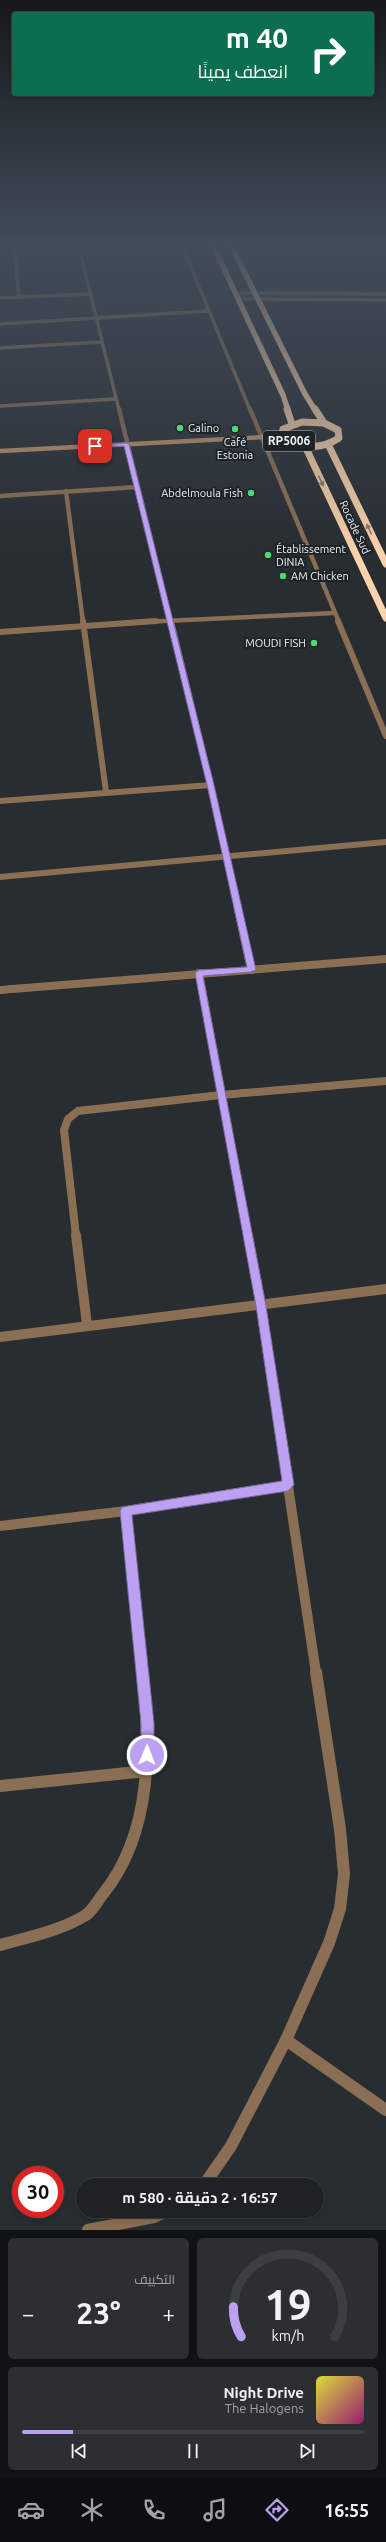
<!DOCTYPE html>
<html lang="ar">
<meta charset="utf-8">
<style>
body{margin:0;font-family:Ubuntu,Cairo,sans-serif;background:#2b2f32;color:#f1f3f6;direction:rtl;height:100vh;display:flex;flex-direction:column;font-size:15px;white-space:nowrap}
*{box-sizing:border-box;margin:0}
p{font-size:13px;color:#a1a4a7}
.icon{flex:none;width:22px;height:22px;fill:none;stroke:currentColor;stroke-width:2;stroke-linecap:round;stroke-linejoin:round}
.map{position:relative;height:2230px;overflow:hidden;direction:ltr}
.panel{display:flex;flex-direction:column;gap:8px;padding:8px;background:#101314;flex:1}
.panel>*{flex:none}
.banner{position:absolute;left:12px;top:12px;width:362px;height:84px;border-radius:4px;box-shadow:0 2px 6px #0003,0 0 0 1px #3c3f42;direction:rtl;background:#0b6e4f;color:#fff;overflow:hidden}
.speed{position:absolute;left:12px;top:2166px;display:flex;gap:8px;font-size:20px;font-weight:700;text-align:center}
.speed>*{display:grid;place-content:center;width:52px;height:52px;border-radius:50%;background:#1e2225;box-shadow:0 2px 6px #0003,0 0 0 1px #3c3f42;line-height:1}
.speed .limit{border:6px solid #d22;background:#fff;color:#111}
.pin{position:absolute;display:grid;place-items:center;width:34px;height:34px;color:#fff;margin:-17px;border-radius:8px;box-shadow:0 2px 6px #0006}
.me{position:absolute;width:44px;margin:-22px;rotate:1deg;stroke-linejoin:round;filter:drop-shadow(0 0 3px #0008)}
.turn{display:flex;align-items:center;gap:14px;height:84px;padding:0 20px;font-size:18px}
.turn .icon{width:52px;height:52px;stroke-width:2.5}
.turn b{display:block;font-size:28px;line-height:34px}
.big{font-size:30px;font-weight:700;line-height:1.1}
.panel .widget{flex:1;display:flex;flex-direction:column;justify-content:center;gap:6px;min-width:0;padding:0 14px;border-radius:6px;background:#2b2f32}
.panel .dial{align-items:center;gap:0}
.dial svg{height:104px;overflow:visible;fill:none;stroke:#3c3f42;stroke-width:7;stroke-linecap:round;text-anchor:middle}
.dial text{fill:#f1f3f6;stroke:none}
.song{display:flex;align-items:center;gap:12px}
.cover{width:48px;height:48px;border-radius:6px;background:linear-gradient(135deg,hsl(60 70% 55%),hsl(320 70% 35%))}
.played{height:4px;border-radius:2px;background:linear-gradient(90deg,#bca0f2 15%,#3c3f42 15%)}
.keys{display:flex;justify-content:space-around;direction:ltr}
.heat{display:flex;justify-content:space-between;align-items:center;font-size:22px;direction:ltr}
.panel .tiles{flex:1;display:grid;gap:8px;grid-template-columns:1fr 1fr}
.widget:last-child{grid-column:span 2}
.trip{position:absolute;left:76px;top:2178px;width:248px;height:40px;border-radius:20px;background:#1e2225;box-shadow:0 2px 6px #0003,0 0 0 1px #3c3f42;font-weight:700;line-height:40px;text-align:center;direction:rtl}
.tab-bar{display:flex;height:64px;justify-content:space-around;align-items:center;background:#0c0e0f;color:#a1a4a7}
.tab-bar .icon{width:28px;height:28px}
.tab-bar .active{color:#bca0f2}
.tab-bar b{font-size:18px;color:#f1f3f6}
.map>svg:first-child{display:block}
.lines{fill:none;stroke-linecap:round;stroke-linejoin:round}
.street-far5{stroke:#8b6f54;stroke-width:3.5}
.street-far4{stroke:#8b6f54;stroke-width:4.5}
.street-far3{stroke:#8b6f54;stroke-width:6}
.street-far2{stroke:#8b6f54;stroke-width:8}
.street-far1{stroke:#8b6f54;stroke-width:10}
.street{stroke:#8b6f54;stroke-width:12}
.secondary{stroke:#c19568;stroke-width:4.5}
.highway-far1{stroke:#fcd3aa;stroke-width:5.5}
.highway{stroke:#fcd3aa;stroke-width:7}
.oneway{fill:#8d7b68}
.route{fill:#bca0f2;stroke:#7a689d}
.poi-dot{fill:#52d673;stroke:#1e2327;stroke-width:1.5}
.labels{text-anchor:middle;stroke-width:4;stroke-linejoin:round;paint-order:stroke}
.far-poi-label{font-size:11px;fill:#eef1f4;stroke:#1e2327;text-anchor:start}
.far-street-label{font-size:11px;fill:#eef1f4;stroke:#1e2327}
.shield{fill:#1e2327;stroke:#b0b3b6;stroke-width:1}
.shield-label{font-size:12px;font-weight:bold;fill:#eef1f4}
</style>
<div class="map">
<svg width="386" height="2230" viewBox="0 0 386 2230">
<rect width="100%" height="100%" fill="#282d31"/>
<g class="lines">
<g class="street-far5">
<path d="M14,243l5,54"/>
<path d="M78,243l41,167"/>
<path d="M181,243l69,167"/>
<path d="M236,293l150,1"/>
<path d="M0,298l90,-4"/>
<path d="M239,299l147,1"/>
<path d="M0,324l208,-13"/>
<path d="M0,348l101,-6"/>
<path d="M0,406l115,-7"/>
</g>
<g class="street-far4">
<path d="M119,409l52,213"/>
<path d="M250,409l89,213"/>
<path d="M66,491l17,131"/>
<path d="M0,496l137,-9"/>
<path d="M142,622l192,-9"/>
</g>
<g class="street-far3">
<path d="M83,621l23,171"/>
<path d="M171,621l40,164 23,107"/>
<path d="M338,621l48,115"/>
<path d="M0,632l156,-11"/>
<path d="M0,801l211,-16"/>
<path d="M0,877l386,-35"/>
</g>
<g class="street-far2">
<path d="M234,891l17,79"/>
<path d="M199,973l49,263"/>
<path d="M0,990l386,-31"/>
<path d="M76,1236l-12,-106 4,-11 10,-8 143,-16 165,-14"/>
</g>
<g class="street-far1">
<path d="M76,1235l11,90"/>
<path d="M248,1235l13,71 55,367"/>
<path d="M0,1337l386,-48"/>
<path d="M126,1511l17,162"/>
<path d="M0,1526l126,-15 162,-26"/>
</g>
<g class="street">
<path d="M0,1786l147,-15"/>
<path d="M0,1945c29,-8 60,-14 86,-30 7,-5 12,-15 17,-21 50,-62 47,-147 40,-222"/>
<path d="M286,2040l100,70"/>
<path d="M204,2185l27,-39 55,-106 43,-97 11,-34 4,-35 -4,-45 -24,-157"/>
<path d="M88,2230l66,-13 13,-6"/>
</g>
<path class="secondary" d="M0,451l282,-15"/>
<g class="highway-far1">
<path d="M212,243l71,152 5,15"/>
<path d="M230,243l75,151 10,16"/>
</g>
<g class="highway">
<path d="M287,409l5,15"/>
<path d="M315,409l9,14"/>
<path d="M302,422l22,1 14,7 1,8c-18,12 -40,11 -57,-2l1,-7z"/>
<path d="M328,444l58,120"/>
<path d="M305,446l81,172"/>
</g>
</g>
<defs><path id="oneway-solid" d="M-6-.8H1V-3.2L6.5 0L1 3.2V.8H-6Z"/></defs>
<g class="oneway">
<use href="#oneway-solid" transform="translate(321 481) rotate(65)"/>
<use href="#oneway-solid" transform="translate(369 529) rotate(-116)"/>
</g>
<linearGradient id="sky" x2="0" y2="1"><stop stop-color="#16191b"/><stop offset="0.44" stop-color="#424c5a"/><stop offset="1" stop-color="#424c5a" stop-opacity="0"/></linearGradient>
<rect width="386" height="555" fill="url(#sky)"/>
<path class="route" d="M126,443l3,1 85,341 42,185 -5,2 -48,4 63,330 28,179 -6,6 -156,24 22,208v32l-2,4 -5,2 -5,-2 -1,-4v-32l-21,-212 2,-4 160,-26 -26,-175 -61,-333 4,-3 48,-3 -40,-182 -83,-339h-32z"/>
<g class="poi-dot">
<circle cx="180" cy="428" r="4"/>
<circle cx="235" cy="429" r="4"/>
<circle cx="251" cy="493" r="4"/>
<circle cx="268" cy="555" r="4"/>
<circle cx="283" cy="576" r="4"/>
<circle cx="314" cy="643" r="4"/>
</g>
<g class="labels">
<g class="far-poi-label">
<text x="188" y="432">Galino</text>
<text x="235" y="446" text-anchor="middle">Café<tspan x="235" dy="13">Estonia</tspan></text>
<text x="243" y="497" text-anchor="end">Abdelmoula Fish</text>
<text x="276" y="553">Établissement<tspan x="276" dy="13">DINIA</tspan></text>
<text x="291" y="580">AM Chicken</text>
<text x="306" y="647" text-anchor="end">MOUDI FISH</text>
</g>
<g class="far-street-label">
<text transform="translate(355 527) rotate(65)" y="4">Rocade Sud</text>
</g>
<rect class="shield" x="263" y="431" width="52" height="20" rx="3"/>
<g class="shield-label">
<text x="289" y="445">RP5006</text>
</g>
</g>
</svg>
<div class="speed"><div class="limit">30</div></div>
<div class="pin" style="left:95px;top:446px;background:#d93025"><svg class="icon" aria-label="arrive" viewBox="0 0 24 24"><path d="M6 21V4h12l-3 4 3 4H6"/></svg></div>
<svg class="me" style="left:147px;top:1755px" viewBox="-20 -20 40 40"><circle r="17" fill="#bca0f2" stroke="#fff" stroke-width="3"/><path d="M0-11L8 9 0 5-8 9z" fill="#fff"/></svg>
<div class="trip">16:57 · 2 دقيقة · 580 m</div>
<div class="banner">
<div class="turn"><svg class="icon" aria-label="right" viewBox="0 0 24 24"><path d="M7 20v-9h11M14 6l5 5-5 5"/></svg><div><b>40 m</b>انعطف يمينًا</div></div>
</div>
</div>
<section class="panel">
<div class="tiles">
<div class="widget dial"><svg viewBox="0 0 100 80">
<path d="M14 69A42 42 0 1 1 86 69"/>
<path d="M14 69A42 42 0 0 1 8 46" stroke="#bca0f2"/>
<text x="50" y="56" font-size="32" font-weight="700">19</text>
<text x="50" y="72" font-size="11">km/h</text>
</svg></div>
<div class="widget"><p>التكييف</p>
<div class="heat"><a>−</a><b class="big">23°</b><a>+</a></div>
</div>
<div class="widget">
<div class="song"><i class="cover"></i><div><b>Night Drive</b><p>The Halogens</p></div></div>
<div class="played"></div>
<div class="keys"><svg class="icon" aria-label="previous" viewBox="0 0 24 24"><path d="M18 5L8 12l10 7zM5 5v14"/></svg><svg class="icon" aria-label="pause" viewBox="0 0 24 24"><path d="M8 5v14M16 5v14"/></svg><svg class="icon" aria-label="next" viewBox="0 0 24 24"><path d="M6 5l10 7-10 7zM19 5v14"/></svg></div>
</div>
</div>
</section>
<nav class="tab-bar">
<b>16:55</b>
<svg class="icon active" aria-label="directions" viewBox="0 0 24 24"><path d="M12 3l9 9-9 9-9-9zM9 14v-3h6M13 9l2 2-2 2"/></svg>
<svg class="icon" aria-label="music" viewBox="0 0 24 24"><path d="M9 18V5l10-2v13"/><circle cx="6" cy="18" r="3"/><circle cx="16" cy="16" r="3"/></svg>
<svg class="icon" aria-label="phone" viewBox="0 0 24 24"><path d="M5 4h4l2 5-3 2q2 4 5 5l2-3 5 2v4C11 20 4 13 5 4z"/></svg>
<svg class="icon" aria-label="climate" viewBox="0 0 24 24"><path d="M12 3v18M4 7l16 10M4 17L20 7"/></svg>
<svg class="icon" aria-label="car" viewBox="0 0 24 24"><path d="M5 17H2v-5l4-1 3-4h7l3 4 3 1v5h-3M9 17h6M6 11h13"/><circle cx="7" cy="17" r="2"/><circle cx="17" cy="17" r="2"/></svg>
</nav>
